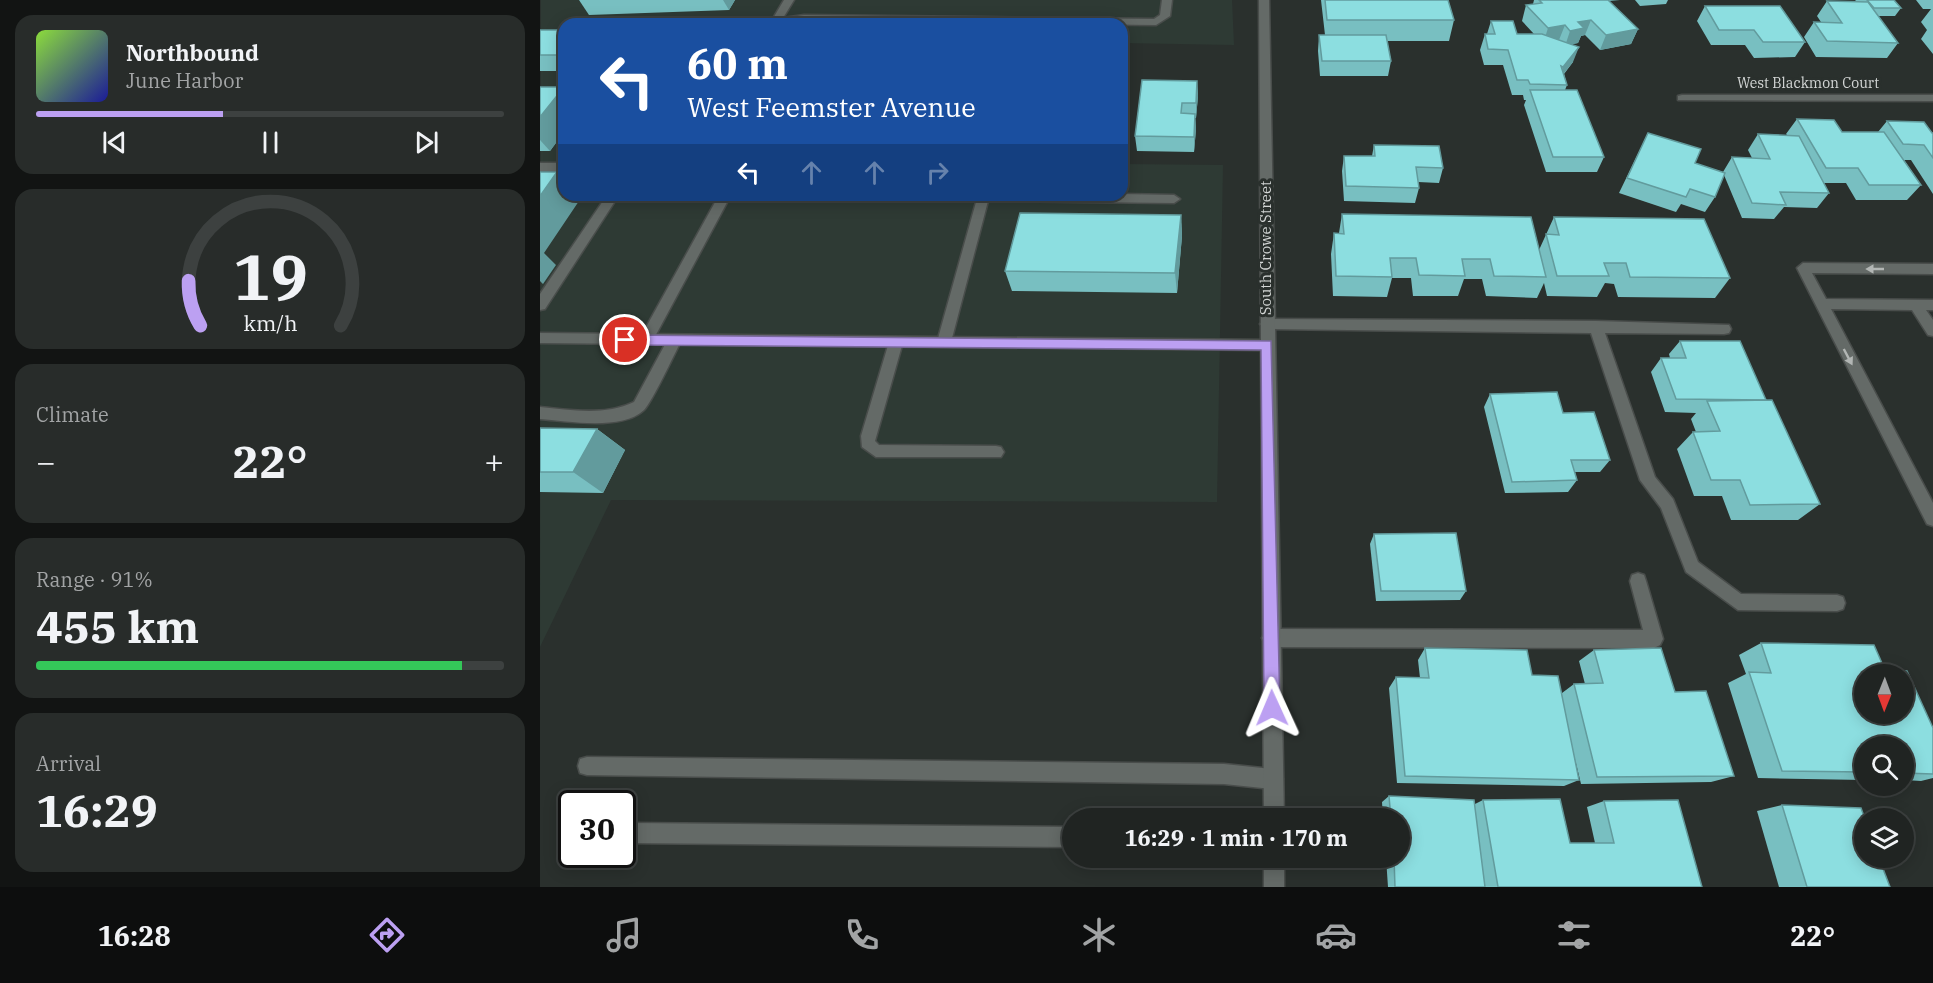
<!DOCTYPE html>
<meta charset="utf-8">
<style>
body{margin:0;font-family:"IBM Plex Serif",serif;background:#282c2a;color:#f1f3f6;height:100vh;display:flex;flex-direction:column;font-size:22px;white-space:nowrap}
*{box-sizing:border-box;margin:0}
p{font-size:20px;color:#a2a4a5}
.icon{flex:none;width:33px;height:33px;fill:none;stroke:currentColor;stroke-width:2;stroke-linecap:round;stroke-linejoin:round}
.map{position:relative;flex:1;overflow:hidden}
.drawer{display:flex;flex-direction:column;gap:15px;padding:15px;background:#121413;width:540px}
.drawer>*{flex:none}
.banner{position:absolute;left:18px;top:18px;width:570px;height:183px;border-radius:18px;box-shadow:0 3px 15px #0003,0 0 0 2px #3d4140;background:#1a4fa0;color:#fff;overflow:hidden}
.needle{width:39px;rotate:181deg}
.fabs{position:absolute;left:1314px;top:664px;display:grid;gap:12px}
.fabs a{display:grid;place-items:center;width:60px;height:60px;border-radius:50%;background:#202422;box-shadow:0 3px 15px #0003,0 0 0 2px #3d4140;font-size:30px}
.speed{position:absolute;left:18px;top:790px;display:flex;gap:12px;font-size:30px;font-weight:700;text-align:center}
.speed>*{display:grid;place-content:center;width:78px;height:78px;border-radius:50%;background:#202422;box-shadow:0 3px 15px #0003,0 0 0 2px #3d4140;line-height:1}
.speed .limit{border:3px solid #111;border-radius:9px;background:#fff;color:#111}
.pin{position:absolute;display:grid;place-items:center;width:51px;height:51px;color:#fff;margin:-26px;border:3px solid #fff;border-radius:50%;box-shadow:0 2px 6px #0007}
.me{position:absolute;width:66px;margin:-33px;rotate:359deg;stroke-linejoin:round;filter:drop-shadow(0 0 4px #0008)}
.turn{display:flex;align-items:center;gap:21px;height:126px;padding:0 30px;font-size:27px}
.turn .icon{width:78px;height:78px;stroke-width:2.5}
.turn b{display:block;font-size:42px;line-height:51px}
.lanes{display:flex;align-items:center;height:57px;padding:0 30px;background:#0003;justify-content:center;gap:30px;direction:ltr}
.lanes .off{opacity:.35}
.big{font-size:45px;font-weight:700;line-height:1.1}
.drawer .card{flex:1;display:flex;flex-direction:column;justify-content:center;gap:9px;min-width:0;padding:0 21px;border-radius:18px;background:#282c2a}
.drawer .dial{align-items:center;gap:0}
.dial svg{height:156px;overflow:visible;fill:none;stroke:#3d4140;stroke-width:7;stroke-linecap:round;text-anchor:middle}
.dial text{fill:#f1f3f6;stroke:none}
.song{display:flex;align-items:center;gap:18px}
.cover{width:72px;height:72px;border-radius:9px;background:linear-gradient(135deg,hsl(90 70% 55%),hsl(240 70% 35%))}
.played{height:6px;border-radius:3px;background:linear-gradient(90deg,#bca0f2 40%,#3d4140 40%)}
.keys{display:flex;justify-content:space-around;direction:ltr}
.heat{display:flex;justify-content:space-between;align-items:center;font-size:33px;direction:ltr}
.charge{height:9px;border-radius:4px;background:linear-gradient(90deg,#34c759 91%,#3d4140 0)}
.trip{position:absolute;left:522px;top:808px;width:348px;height:60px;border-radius:30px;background:#202422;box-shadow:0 3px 15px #0003,0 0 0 2px #3d4140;font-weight:700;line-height:60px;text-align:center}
.tab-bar{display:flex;height:96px;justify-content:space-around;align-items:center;background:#0d0e0e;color:#a2a4a5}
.tab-bar .icon{width:42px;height:42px}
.tab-bar .selected{color:#bca0f2}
.tab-bar b{font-size:27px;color:#f1f3f6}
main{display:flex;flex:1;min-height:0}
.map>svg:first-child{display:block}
.built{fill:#2e3a34}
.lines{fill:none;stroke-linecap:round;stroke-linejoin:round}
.lane-casing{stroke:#494d4b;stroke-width:3}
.street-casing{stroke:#494d4b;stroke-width:3}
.lane{fill:#646a67;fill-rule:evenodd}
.street{fill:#646a67;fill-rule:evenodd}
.wall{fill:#78bfc1}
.shaded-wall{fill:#629b9d}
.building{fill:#8cdee0;stroke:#629b9d;stroke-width:1.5;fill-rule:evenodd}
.oneway{fill:#b2b6b4}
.route{fill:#bca0f2;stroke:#7a689d;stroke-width:1.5}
.labels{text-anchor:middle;stroke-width:6;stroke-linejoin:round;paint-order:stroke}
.far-street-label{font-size:14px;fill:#d3d6d5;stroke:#2a302d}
.street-label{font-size:15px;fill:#d3d6d5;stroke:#2a302d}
</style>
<main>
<section class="drawer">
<div class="card">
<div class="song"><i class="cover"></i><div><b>Northbound</b><p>June Harbor</p></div></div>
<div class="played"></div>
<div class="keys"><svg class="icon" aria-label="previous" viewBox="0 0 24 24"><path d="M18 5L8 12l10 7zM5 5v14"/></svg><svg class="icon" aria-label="pause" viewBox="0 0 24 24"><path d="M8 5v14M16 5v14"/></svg><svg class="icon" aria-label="next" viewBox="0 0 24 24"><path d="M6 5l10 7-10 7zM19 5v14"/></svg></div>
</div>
<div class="card dial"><svg viewBox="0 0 100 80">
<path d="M14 69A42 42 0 1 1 86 69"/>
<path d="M14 69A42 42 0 0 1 8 46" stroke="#bca0f2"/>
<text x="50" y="56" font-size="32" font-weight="700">19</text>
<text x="50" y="72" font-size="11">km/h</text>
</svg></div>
<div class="card"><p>Climate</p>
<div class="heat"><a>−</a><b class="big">22°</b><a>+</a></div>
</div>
<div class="card"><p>Range · 91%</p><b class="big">455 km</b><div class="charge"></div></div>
<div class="card"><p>Arrival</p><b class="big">16:29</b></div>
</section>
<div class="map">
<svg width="1393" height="887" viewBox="0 0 1393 887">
<rect width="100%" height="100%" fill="#2a302d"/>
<path class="built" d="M1,0h691l2,45 -112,-2v-19h-558v171h558v-31l101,1 -6,337 -606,-2 -71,147z"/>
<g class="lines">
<defs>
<g id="lane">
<path d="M244,0h10l-11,18 21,-3 350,4 6,-4 2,-15h10l-2,16 -14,9 -352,-4 -43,3 11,-4z"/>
<rect x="0" y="163" width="24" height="8"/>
<path d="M582,194l52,1 6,4 -6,4 -186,-2 -37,141 -2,4h-10l-2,-4 41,-147z"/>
<path d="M67,195h12l-74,114 -5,1v-16z"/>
<path d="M179,195h12l-80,149h-10l-2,-4z"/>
<path d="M1263,263l130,1v10l-121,-1 14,26 107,1v10h-7l7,10v16l-5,-1 -16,-25 -81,-1 102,194v23l-6,-2 -130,-256z"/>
<path d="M727,319l329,2 133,4 2,4 -2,4 -5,1 -119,-1 50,144 18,22 25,63 43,32 96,1 6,2 2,6 -2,6 -6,2 -99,-1 -52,-38 -25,-64 -21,-28 -49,-147 -324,-4 -7,-5z"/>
<path d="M134,336l7,5c-7,14 -29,61 -37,69 -22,21 -77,11 -104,9v-12c31,3 65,9 94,-5l35,-65z"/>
<path d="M356,337l7,5 -28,99 4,4 117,1 5,1 3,5 -3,5h-125l-14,-10 -1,-11 28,-94z"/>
<path d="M1098,573l6,2 2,6 17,58 -3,6 -6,3 -383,-1 -6,-3 -3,-6 3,-6 6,-3 372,1 -13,-49 2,-6z"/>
<path d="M47,757l637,7 49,5 7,3 3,7 -3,7 -7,3 -49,-5 -637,-9 -7,-2 -2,-7 2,-7z"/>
<path d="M91,823l441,4v20l-441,-4 -7,-3v-14z"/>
</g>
<g id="street">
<path d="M719,0h10l15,819h-20l-3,-469 -721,-7v-10l721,7z"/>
<path d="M1142,95h251v6l-255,-1v-4z"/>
<rect x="724" y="858" width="20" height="29"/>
</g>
</defs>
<use href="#lane" class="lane-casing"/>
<use href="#street" class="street-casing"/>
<use href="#lane" class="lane"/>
<use href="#street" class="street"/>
</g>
<g class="wall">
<path d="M39,0h156l-6,10 -140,5z"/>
<path d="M781,0h127l6,20 -5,21h-62l4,20 -3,15h-68l-2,-25 1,-16h6z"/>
<path d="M994,0h86l-12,1 30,28 -7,15 -31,6 -15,-15 -4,1 -3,7 -6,1 1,18 -9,12 3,11 -2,5 39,67 -7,15h-51l-22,-67 2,-5h-2l-1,-5h-11l-9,-30h-19l-4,-15 5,-16h2l4,-13 26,13h17l-12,-13 4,-16 7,-1z"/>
<path d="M1095,0h33l-2,4 -26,2z"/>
<path d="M1315,0h39l7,8 -6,8h-17l20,27 -11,15 -71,-1 -12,-20 10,-15h7l-4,-6 10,-15 30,1z"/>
<path d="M1376,0h17v54l-12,-15 6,-9 -6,-8 10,-13h-8z"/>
<path d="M1165,6l100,36 -10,15 -41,1 -9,-13h-34l-14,-24z"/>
<rect x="0" y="30" width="24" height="41"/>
<path d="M657,81l1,15 -2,22h-1l1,11 -2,23 -57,-1 -2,-15z"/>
<path d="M0,87l24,1v44l-14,19h-10z"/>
<path d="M1257,119l45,13h36l9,-11 46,12v61l-22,-34h-7l17,25 -14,15h-51l-10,-17h-23l6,10 -12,15 -33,-1 -10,12 -32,-1 -18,-43 -9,22 -10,15 -24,-8 -5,8 -57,-19 29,-60 47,30 28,9 9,-15 20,1 -4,-8 10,-16 29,1 -1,-1z"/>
<path d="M834,145l69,23 -4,15 -21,-1 1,6 -4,15 -71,-2 -2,-30 2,-15h28z"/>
<path d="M802,214l197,36 15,-33 176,61 -15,20 -97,-1 -4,-13 -9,-1 -8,14 -50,-1 -3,-13 -7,15 -51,-2 -4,-17h-18l-6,17h-45l-2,-18h-19l-5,19 -54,-1 -2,-42 3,-21h5z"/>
<path d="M641,215l1,21 -5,57 -165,-2 -7,-20z"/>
<path d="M1140,341l86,59 54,104 -22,16h-67l-9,-24h-28l-17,-47 16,-17h3l-5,-13 5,-6 -31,-1 -14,-40 10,-14h9l-1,-4z"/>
<path d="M950,394l73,19 47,47 -10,12h-25l2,8 -9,12 -63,1 -21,-86z"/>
<path d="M0,428l57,1 28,21 -22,43 -63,-1z"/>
<path d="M834,534l92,57 -6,9 -84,1 -6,-57z"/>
<path d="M1221,643l124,27 48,58v50l-12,3 -17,-1v-33h-40v33l-106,-2 -30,-95 18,-9 -7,-19z"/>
<path d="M885,648l107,27 30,18 12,-9h11l-6,-23 15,-11 81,42 59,84 -23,6 -130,2 -6,-25 4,21 -15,6 -167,-3 -8,-95 7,-11 24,1 -2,-18z"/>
<path d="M849,796l86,8 8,-4 87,43h25l-8,-36 17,-6 98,86h-314l-2,-29h14v-39h-17l-1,-17z"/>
<path d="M1242,805l108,82h-111l-22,-76z"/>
</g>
<g class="shaded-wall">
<path d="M183,0h12l-6,10z"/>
<path d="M1051,20l-6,15 -4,1 -3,7 -13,3 5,-15 8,-9z"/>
<path d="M1025,25l-6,15 -16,4 5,-16z"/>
<path d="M1098,29l-7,15 -31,6 6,-15z"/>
<path d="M1039,47l-6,15 -16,20 6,-15z"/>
<path d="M657,81l1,15 -2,22v-15z"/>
<path d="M24,87v45l-14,19 -10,-11v-23z"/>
<path d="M655,114l1,15 -2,23v-15z"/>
<path d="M17,172l7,8v15h14l3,3 -37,55 12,12 -13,19 -3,-3v-85z"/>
<path d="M641,215l1,21 -5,57 -2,-20z"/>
<path d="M57,429l28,21 -22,43 -30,-21z"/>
</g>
<g class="building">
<path d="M785,0h123l6,20h-127z"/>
<path d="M999,0h69l30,29 -32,6 -15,-15 -13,2 6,6 -14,3 -5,-6 -17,3 -22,-23 16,-2z"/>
<path d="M1327,0h27l7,8h-27z"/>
<path d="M1287,1l41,1 30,41 -71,-2 -13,-19 28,1z"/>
<path d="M1165,6h75l25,36h-42l-9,-12h-35z"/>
<path d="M951,21h22l4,13h25l37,13 -16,20 -2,-1 6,19 -37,-1 -2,-4h-11l-9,-30 -20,-1 -3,-15h10z"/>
<rect x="0" y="30" width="24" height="25"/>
<path d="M779,35h67l5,26h-69z"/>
<path d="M602,80l55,1 -1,22h-14l-1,10 14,1 -1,23 -59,-1z"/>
<path d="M0,87h24l-24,30z"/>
<path d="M990,90h47l27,67h-51z"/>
<path d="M1257,119l37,1 8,12h42l37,53h-52l-11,-17h-32z"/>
<path d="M1347,121l37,1 8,11h1v25l-9,-13 -21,-1z"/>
<path d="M1108,133l53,16 -6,14 30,10 -10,24 -25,-8 -4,8 -59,-19z"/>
<path d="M1218,134l41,2 30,57 -49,-1 6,13 -34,-2 -20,-46 38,2z"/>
<path d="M834,145l65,1 4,22 -27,-1 3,21 -73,-2 -2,-30h31z"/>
<path d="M0,172h17l-17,24z"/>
<path d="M480,213l161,2 -6,58 -170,-2z"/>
<path d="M802,214l189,3 15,60 -52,-1 -4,-17h-28l3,17 -46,-1 -3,-17h-26l2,19 -56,-1 -2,-43 10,1z"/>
<path d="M1014,217l150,2 26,59 -100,-1 -4,-14h-22l5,13h-52l-11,-42 13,1z"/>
<path d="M1140,341h60l26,59 -90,-1 -15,-41h25z"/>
<path d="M1017,392l6,21 31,-1 16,48h-39l6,20 -65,2 -22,-88z"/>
<path d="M1232,400l48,104 -70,1 -10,-25h-29l-18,-48 27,-1 -13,-30z"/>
<path d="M0,428l57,1 -24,43h-33z"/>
<path d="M916,533l10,58h-85l-7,-57z"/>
<path d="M1221,643l113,2 11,25 22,1 26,57v46l-29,-1v-26h-40v25l-82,-1 -33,-99 22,1zM1324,675h40v39h-40z"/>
<path d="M885,648l102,2 5,25 26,1 21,104 -174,-4 -9,-99 33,1z"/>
<path d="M1121,648l14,44 31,-1 28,85 -137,1 -23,-93 29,-1 -9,-33z"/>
<path d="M849,796l85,4 11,87h-90l-1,-29h6v-39h-9z"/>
<path d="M1020,799l10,44h44l-10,-42 74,-1 24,87h-204l-15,-87z"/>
<path d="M1242,805l79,3 4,11 -1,39h15l11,29h-83z"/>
</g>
<defs><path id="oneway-solid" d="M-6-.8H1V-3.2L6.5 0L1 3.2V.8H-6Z" transform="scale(1.5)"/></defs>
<g class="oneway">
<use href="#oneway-solid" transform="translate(1335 269) rotate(-180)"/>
<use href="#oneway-solid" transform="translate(1308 357) rotate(62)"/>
</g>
<path class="route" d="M85,335l646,6 9,367 -2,6 -6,2 -6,-2 -2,-6 -3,-358 -636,-5 -6,-5z"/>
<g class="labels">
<g class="far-street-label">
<text x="1268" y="88">West Blackmon Court</text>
</g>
<g class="street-label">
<text transform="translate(726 248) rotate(-90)" y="5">South Crowe Street</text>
</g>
</g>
</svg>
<div class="fabs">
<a><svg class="needle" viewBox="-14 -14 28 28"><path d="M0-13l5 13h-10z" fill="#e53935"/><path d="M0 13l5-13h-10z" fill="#a2a4a5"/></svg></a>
<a><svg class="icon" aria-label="search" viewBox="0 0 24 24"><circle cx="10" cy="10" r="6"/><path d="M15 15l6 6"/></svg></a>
<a><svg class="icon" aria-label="layers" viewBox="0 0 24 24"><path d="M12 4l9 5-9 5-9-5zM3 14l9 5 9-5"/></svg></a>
</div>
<div class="speed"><div class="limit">30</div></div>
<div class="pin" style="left:85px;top:340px;background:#d93025"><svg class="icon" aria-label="arrive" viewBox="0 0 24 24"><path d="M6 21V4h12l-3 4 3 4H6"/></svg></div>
<svg class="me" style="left:732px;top:708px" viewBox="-20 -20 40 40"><path d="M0-17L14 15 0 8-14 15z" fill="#bca0f2" stroke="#fff" stroke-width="4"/></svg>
<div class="trip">16:29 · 1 min · 170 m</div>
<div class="banner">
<div class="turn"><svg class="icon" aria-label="left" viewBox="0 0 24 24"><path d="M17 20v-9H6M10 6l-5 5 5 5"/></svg><div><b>60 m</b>West Feemster Avenue</div></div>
<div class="lanes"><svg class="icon" aria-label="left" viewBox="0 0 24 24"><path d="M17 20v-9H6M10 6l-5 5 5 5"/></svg><svg class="icon off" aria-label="ahead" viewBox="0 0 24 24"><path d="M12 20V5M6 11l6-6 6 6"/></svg><svg class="icon off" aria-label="ahead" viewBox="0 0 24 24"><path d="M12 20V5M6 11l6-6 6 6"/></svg><svg class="icon off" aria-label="right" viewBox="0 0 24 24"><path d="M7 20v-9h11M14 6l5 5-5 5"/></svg></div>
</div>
</div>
</main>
<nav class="tab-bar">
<b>16:28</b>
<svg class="icon selected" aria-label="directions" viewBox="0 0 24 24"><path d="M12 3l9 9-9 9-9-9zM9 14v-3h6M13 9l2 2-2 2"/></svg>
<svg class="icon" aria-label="music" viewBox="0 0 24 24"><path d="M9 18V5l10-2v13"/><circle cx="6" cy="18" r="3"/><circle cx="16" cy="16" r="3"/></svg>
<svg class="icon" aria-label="phone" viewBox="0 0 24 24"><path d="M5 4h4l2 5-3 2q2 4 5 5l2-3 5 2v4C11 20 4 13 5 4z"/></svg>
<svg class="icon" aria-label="climate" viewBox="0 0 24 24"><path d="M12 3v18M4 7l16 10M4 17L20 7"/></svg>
<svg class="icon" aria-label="car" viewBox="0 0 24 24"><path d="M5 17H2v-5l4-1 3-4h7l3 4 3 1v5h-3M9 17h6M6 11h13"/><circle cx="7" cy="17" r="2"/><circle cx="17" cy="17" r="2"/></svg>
<svg class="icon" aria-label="filters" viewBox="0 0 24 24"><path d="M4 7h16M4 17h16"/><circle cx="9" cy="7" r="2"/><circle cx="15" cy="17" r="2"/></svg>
<b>22°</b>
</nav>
